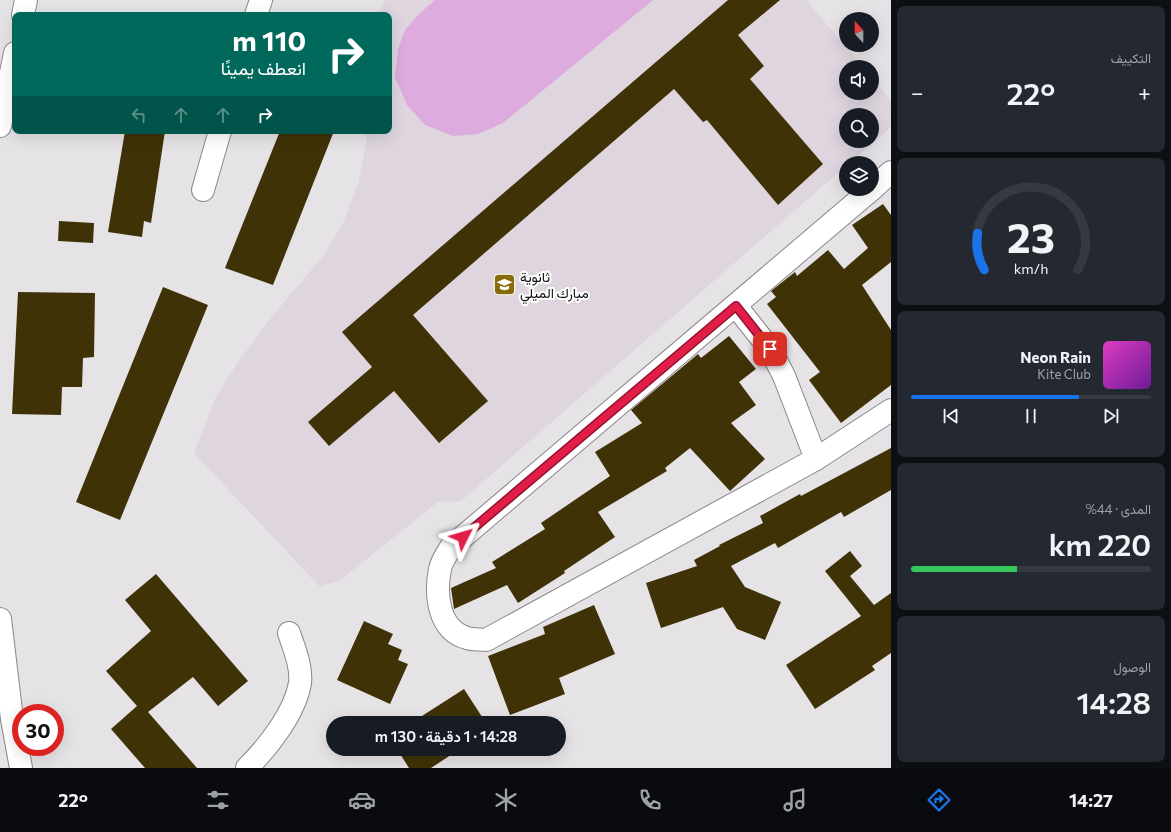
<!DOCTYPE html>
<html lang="ar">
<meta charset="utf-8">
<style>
body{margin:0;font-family:Commissioner,Vazirmatn,sans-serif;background:#242831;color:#f1f3f6;direction:rtl;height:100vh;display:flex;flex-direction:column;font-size:15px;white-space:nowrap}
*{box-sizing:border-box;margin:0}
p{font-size:13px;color:#9ea1a6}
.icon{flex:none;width:22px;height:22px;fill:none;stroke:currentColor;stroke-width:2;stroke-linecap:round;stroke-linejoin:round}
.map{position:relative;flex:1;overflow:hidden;direction:ltr}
.panel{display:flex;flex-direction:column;gap:6px;padding:6px;background:#0d0f14;width:280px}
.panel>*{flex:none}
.top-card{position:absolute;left:12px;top:12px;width:380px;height:122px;border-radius:8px;box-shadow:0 4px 16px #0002;direction:rtl;background:#00695c;color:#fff;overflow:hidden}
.needle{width:26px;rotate:339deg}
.fabs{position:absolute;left:839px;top:12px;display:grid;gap:8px}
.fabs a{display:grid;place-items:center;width:40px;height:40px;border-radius:50%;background:#171b24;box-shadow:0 4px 16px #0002;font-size:20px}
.speed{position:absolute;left:12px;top:704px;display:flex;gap:8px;font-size:20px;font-weight:700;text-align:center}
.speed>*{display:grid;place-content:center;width:52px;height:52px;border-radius:50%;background:#171b24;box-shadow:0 4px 16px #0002;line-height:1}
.speed .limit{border:6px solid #d22;background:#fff;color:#111}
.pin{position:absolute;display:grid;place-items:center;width:34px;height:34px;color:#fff;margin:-17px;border-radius:8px;box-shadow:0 2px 6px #0006}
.me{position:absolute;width:44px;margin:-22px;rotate:50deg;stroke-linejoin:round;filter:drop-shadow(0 0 3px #0008)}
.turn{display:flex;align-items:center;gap:14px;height:84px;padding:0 20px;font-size:18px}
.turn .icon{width:52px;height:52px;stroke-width:2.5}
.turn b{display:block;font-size:28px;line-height:34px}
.lanes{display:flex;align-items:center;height:38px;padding:0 20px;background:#0003;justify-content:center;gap:20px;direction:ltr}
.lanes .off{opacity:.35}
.big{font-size:30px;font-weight:600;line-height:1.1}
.panel .widget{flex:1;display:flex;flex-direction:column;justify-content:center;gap:6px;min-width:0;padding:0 14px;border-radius:8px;background:#242831}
.panel .dial{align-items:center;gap:0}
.dial svg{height:104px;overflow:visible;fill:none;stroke:#363941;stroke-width:7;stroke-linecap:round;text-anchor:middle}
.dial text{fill:#f1f3f6;stroke:none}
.song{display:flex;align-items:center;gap:12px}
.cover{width:48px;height:48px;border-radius:6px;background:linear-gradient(135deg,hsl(310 70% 55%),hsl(280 70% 35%))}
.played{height:4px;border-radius:2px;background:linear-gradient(90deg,#1a73e8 70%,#363941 70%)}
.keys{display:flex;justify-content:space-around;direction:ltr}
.heat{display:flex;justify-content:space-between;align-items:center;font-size:22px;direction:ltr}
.charge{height:6px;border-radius:3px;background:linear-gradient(90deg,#34c759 44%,#363941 0)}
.trip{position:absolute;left:326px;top:716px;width:240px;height:40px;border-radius:20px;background:#171b24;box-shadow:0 4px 16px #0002;font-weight:600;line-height:40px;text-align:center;direction:rtl}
.tabs{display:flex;height:64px;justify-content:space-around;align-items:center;background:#090b0e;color:#9ea1a6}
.tabs .icon{width:28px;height:28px}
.tabs .selected{color:#1a73e8}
.tabs b{font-size:18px;color:#f1f3f6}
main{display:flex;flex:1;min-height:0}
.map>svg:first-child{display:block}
.built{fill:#ded5de;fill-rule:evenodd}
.green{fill:#ddabde}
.building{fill:#403207}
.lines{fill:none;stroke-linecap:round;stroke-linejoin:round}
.minor-casing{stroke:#8a868a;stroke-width:24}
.minor{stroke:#fff;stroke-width:22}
.route-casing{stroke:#92132f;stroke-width:10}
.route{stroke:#e11d48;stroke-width:7}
.labels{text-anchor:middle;stroke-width:4;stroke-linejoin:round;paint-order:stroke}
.poi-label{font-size:14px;fill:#111011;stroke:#fff;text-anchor:start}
</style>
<main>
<section class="panel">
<div class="widget"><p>التكييف</p>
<div class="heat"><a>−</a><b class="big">22°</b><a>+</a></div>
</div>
<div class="widget dial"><svg viewBox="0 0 100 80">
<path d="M14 69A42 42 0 1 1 86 69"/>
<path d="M14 69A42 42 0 0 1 9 41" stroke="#1a73e8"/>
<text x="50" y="56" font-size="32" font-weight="700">23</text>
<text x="50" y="72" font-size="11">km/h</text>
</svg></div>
<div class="widget">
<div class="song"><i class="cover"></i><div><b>Neon Rain</b><p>Kite Club</p></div></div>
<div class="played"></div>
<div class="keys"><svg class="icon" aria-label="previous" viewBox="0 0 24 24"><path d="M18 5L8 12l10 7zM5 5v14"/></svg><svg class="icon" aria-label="pause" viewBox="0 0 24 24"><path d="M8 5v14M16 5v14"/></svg><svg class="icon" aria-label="next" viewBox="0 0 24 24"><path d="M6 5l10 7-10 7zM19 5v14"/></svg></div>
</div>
<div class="widget"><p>المدى · 44%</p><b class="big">220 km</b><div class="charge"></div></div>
<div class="widget"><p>الوصول</p><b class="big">14:28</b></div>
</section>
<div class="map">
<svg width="891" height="768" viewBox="0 0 891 768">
<rect width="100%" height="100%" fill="#e6e3e7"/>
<path class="built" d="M383,0h423l57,67h-17v26h26v-15l19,22v27l-41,36h-4v3l-385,335 -23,1 -99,79 -20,5 -125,-133 21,-54 21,-34 38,-51 49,-58 20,-33 15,-39 8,-40v-13h23v-116h-12l8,-13zM846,115h26v26h-26z"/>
<path class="green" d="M435,0h218l-150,123 -25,11 -25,2 -28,-11 -18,-20 -12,-28 3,-28 7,-19 14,-16z"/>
<g class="building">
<path d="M728,0h52l-42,35 26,31 -14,13 73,85 -45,41 -71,-85 -4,2 -29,-33 -261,226 75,86 -49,42 -45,-52 -65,55 -21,-24 64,-55 -30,-35z"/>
<path d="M125,131h40l-14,92 -7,-2 -2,16 -34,-5z"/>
<path d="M280,131h54l-61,154 -48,-17z"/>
<path d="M883,204l8,11v47l-29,23 29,45v55l-50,38 -32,-43 11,-8 -53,-68 9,-7 -5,-6 24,-19 2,4 31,-26 16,19 24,-21 -16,-23z"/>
<path d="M59,221l35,2 -1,20 -35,-2z"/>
<path d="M163,287l45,18 -88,215 -44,-18z"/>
<path d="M18,292l77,1 -1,64 -11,1 -1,29h-20l-1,28 -49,-1z"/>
<path d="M729,336l27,33 -17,13 17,23 -25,18 34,36 -35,32 -40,-43 -25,20 2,3 -69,41 17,25 -51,34 1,2 -47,30 -11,-18 -53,24 -3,-21 45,-20 -4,-6 53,-33 -4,-6 69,-47 -15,-24 47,-29 -11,-13 67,-56 3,4z"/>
<path d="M891,448v42l-47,27 -3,-5 -63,36 -3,-5 -44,23 14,21 36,15 -16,38 -28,-11 -14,-22 -62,21 -15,-45 51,-17 -3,-6 26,-14 -1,-1 44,-22 -3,-7 40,-22 1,2z"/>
<path d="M850,551l12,15 -12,10 24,29 17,-12v60l-19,13 3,4 -60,39 -29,-44 75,-49 -36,-45z"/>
<path d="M156,574l92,107 -30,25 -25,-29 -45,35 49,56h-52l-34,-39 26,-23 -31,-35 45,-40 -26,-31z"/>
<path d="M594,605l21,49 -56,24 6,16 -55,21 -22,-59 57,-22 -2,-7z"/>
<path d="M364,621l29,13 -5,10 14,6 -4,10 10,4 -18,40 -53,-24z"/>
<path d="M464,689l22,34h-75z"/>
<path d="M397,749h63l-29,19h-22z"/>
</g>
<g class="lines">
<defs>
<g id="minor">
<path d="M23,15l3,-15"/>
<path d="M256,15l5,-15"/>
<path d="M0,126l15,-73"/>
<path d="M872,189l-421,358c-4,7 -10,15 -11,22 -5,25 -2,61 27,69 6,2 13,1 19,2l330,-181 75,-49"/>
<path d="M872,189l19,-17"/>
<path d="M203,190l17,-59"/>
<path d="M736,306l34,43 14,27 32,83"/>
<path d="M0,619l12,100 9,49"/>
<path d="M247,768c21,-21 48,-55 53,-85 2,-16 -6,-35 -11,-50"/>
</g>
</defs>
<use href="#minor" class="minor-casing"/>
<use href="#minor" class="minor"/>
</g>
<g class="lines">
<defs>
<path id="route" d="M463,537l273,-231 34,43"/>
</defs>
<use href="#route" class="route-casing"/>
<use href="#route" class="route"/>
</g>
<defs>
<symbol id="school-square" viewBox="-11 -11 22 22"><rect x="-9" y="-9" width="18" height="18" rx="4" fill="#896c0a" stroke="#fff"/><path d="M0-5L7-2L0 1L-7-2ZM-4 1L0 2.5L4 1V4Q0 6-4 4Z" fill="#fff"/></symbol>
</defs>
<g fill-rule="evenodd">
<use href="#school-square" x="492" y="272" width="25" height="25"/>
</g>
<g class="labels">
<g class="poi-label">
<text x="520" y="282">ثانوية<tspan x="520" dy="16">مبارك الميلي</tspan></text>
</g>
</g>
</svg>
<div class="fabs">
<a><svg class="needle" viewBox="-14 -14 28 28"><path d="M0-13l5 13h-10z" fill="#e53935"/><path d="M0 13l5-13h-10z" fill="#9ea1a6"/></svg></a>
<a><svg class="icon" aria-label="sound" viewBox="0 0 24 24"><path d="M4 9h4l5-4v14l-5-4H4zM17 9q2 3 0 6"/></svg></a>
<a><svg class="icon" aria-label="search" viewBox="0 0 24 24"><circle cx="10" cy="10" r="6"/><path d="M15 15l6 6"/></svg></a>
<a><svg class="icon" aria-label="layers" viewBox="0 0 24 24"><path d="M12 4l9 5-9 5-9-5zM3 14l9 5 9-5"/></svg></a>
</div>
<div class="speed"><div class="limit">30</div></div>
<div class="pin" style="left:770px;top:349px;background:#d93025"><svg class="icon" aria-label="arrive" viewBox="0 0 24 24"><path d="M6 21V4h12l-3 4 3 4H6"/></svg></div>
<svg class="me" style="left:463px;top:537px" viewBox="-20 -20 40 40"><path d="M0-17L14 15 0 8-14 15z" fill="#e11d48" stroke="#fff" stroke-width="4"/></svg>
<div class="trip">14:28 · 1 دقيقة · 130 m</div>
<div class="top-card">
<div class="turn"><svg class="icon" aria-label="right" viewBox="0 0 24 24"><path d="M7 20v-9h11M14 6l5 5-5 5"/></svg><div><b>110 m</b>انعطف يمينًا</div></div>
<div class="lanes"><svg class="icon off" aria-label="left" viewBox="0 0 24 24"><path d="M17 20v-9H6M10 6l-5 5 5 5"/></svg><svg class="icon off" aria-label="ahead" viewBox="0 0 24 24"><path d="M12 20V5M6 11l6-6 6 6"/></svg><svg class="icon off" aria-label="ahead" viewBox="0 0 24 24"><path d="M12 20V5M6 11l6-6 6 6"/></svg><svg class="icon" aria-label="right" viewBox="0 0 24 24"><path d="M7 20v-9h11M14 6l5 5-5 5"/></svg></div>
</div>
</div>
</main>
<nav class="tabs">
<b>14:27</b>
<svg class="icon selected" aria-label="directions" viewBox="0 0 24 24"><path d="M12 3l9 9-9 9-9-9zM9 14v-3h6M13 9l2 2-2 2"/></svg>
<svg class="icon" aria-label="music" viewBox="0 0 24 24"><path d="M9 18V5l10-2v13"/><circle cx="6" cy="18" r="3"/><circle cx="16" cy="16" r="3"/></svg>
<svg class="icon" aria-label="phone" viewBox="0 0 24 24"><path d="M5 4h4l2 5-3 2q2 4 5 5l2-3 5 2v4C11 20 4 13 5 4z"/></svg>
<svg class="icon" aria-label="climate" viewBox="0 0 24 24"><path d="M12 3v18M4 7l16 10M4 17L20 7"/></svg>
<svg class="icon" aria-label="car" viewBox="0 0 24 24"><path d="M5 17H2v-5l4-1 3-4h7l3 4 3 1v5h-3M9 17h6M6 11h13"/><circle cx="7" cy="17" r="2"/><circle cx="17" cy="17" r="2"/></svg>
<svg class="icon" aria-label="filters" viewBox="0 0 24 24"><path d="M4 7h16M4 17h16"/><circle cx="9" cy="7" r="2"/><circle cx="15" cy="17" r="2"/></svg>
<b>22°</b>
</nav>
